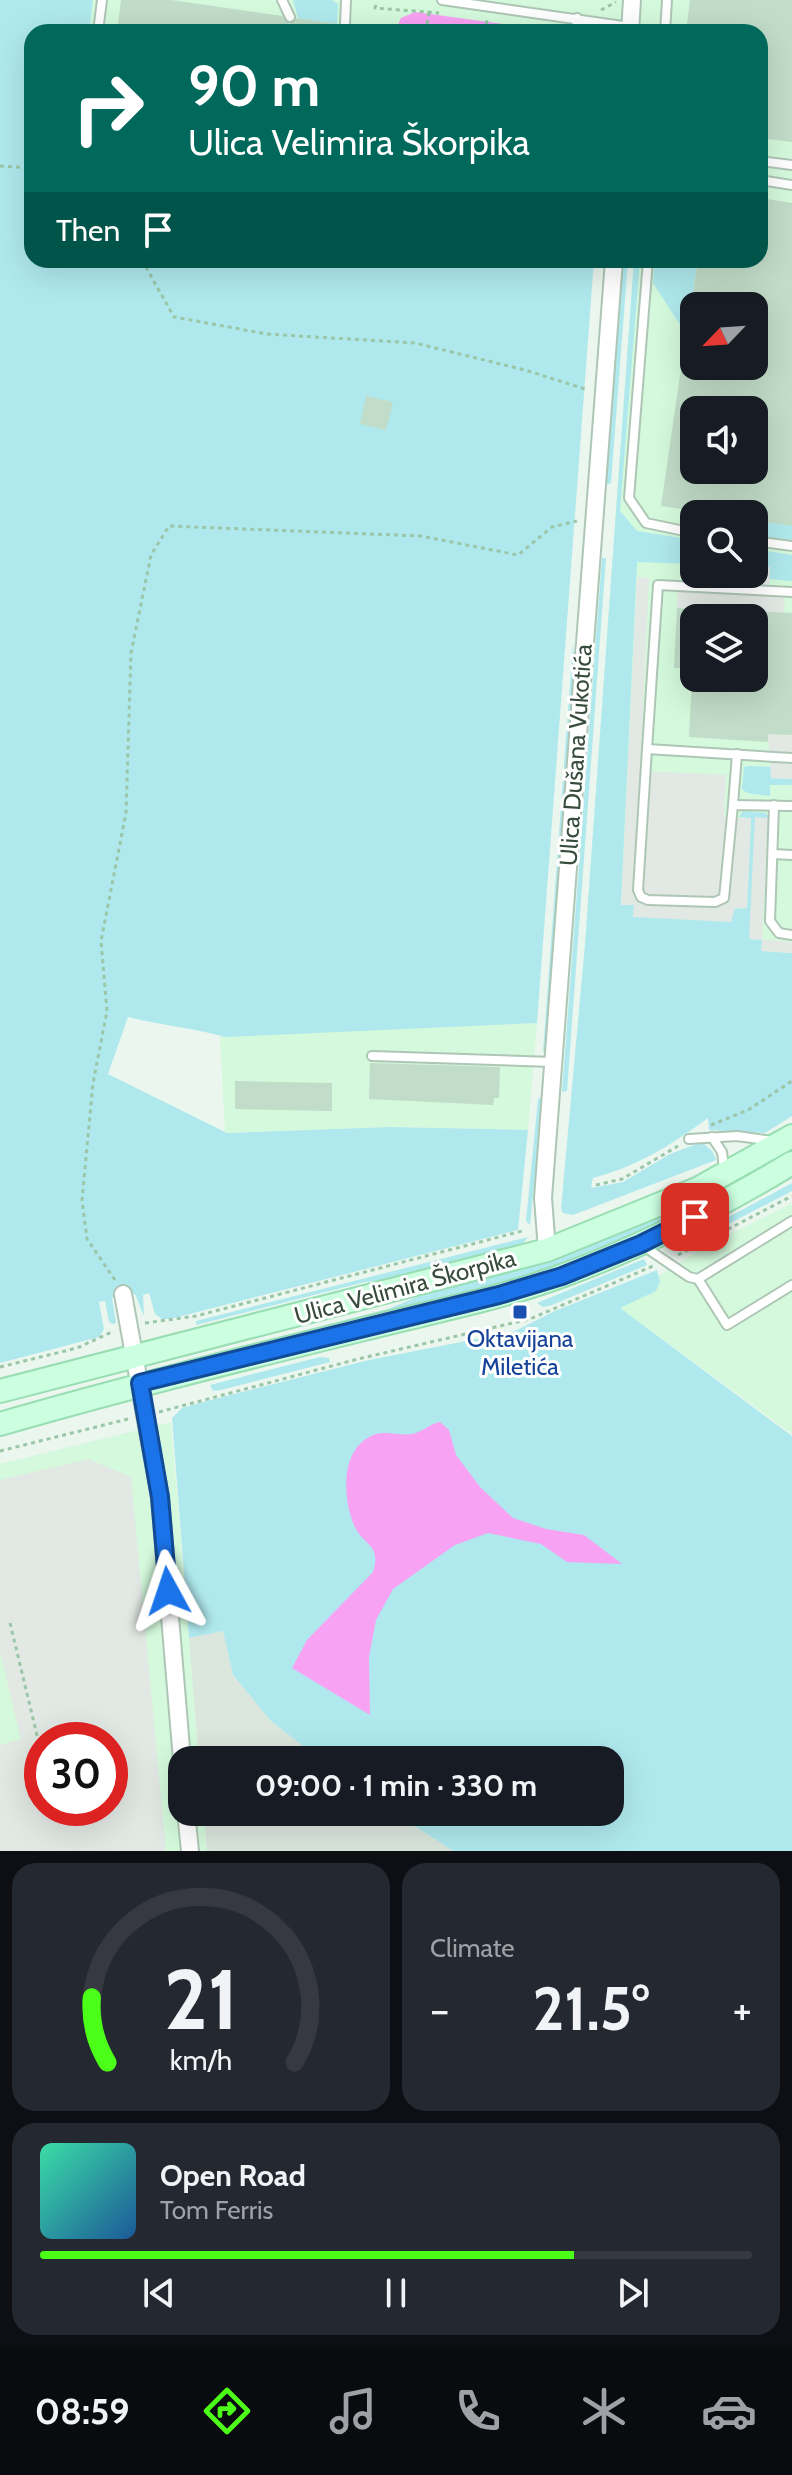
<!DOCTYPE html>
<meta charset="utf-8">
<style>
body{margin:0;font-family:Cabin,sans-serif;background:#242831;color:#f1f3f6;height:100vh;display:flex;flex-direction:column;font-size:30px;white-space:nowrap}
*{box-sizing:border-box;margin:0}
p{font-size:26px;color:#9ea1a6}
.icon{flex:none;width:44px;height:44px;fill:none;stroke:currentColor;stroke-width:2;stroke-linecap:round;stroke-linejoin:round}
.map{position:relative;height:1851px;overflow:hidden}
.drawer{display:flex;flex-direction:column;gap:12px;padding:12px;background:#0d0f14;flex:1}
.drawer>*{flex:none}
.banner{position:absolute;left:24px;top:24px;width:744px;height:244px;border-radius:24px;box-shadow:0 8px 32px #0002;background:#00695c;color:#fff;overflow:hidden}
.needle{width:52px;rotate:245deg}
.fabs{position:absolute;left:680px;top:292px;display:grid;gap:16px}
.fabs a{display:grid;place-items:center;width:88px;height:88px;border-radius:16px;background:#171b24;box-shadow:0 8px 32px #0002;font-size:40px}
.speed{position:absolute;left:24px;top:1722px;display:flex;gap:16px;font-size:40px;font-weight:700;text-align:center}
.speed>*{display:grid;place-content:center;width:104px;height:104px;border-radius:50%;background:#171b24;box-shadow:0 8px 32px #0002;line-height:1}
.speed .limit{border:12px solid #d22;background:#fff;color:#111}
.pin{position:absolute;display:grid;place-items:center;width:68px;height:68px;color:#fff;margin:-34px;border-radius:16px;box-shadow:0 4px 12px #0006}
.me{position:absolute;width:88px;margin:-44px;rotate:355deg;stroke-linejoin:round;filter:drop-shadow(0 0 6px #0008)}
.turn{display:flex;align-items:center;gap:28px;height:168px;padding:0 32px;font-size:36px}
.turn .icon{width:104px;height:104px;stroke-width:2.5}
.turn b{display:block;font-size:56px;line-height:68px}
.then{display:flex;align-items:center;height:76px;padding:0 32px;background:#0003;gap:16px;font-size:30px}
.big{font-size:60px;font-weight:800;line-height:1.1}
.drawer .widget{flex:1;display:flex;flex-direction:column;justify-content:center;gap:12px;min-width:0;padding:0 28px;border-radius:24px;background:#242831}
.drawer .dial{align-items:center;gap:0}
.dial svg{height:208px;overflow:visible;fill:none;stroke:#363941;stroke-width:7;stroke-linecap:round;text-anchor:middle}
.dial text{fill:#f1f3f6;stroke:none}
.song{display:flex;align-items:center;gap:24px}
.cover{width:96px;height:96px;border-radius:12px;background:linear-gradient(135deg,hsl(160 70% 55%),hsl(210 70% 35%))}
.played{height:8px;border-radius:4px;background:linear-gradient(90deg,#4bff18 75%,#363941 75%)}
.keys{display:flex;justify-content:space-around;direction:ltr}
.heat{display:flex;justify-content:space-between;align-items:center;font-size:44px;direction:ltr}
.drawer .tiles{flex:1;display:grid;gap:12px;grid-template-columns:1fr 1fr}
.widget:last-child{grid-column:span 2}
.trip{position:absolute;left:168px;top:1746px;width:456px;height:80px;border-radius:24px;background:#171b24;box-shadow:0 8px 32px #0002;font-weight:800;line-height:80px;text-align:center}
.tabs{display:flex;height:128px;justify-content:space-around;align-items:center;background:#090b0e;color:#9ea1a6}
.tabs .icon{width:56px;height:56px}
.tabs .active{color:#4bff18}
.tabs b{font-size:36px;color:#f1f3f6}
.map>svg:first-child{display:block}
.commercial{fill:#d4f9dc;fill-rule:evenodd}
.industrial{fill:#dbe6dd}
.green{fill:#afe9ee}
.parking{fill:#e2e8e3;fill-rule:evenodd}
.water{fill:#f8a2f4}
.building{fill:#c1dcc8;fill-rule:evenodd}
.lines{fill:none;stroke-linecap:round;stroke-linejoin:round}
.lane-casing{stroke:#aec6b5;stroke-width:12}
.street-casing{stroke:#aec6b5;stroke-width:20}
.secondary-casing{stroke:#98deb2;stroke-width:26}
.path{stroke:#9bc6a7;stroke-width:3;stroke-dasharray:4 4;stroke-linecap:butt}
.lane{stroke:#fff;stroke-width:8}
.street{stroke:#fff;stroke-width:16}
.secondary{stroke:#cbffdf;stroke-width:22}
.route-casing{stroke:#114b97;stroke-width:20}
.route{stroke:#1a73e8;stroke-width:14}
.transit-dot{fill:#1a4fb4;stroke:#fff;stroke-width:3}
.labels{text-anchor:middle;stroke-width:6;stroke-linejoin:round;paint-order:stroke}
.street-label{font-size:24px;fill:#374c3c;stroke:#fff}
.transit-label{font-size:24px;fill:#164399;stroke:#fff}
</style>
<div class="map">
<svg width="792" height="1851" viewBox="0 0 792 1851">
<rect width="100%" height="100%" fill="#eaf6ee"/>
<g class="commercial">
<path d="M86,0h706v957l-207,-13 49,-684h126v-228h-677zM694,306h60v60h-60zM694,410h60v60h-60zM694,514h60v60h-60zM694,618h60v60h-60z"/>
<path d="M537,1023l-9,107 -138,-3 -165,6 -5,-97z"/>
<path d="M792,1203v231l-179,-131 101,-61z"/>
<path d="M171,1422l28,338h-17v52h22l3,39h-207v-387zM42,1740h68v68h-68z"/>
</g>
<g class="industrial">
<path d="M223,1631l10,44 38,46 50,39h-122l-10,-122z"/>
<path d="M204,1812h189l60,39h-246z"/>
</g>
<g class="green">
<path d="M0,0h93l-4,32h-57v228h562l-57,763 -311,14c-33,-9 -66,-12 -98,-20l-20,57 119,59 163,-6 138,3 -10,100 -348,89h-8l-7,-5 -6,-21 -6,2 1,21 -9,-22 -23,4 4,25 -3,1 -4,-2 -4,-21 -6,1 5,27 -5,8 -99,26z"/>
<path d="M293,0h39l6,4 -1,20 -39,-6z"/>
<path d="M623,260h5l-17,223 -5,2z"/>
<path d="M634,260h6l-20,251 17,20 57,9v24l-57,-2 -16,342 13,1 -1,11 114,-8 4,-90 -12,-1 4,-6 23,2 2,5h-12l-6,121 12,1v11l30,2v163l-27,17 -56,-3 -1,-12c-35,26 -72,49 -115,60l-2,10 32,-6 47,-28 32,-12 11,10 3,8 -143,55 -10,-2 -2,-4 24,-265z"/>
<path d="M655,260h43l-12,74 -33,-51z"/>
<path d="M754,520l38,6v14l-38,-4z"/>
<path d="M754,549l38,6v26l-23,-2v-11l-15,-1z"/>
<path d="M602,558h4l-39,533 -5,1z"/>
<path d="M573,643l2,39 -27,362 -5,8z"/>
<path d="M750,766l21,1v11l21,1v6h-22v11l-23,-3 -5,-4 2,-22z"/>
<path d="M543,1097l-13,128 -4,-4 12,-122z"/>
<path d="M792,1145v8c-43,23 -84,48 -128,69 -144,69 -306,99 -459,138l-1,-4 184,-47 46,-19 129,-36 96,-37 80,-40z"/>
<path d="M792,1183v8l-115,60 -2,-5z"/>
<path d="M528,1237l-10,13 -108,27 -45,5 -169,43v-4z"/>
<path d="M644,1259l3,6 -95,40 -9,2 -6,-4z"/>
<path d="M657,1270l3,12 -4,9 -36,17 172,128v415h-339l-60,-39h217v-52h-289l-50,-39 -38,-46 -10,-44 -34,7 -17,-220 10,-10 21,-6 166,-42 144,-28 42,-21z"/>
<path d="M320,1357l9,1 1,4 -109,28 -8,1 -3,-6z"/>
</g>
<g class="parking">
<path d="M754,567h16l-1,24h16l-1,22 -107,-5 1,-22 30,1v-13h46z"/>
<path d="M637,577l12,1 -9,193 86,4 -2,42 27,1 -4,90h-12l-4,14 -98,-5 1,-12h-13z"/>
<path d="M768,734l24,1v44l-21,-1z"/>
<path d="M755,817l13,1 -6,121 30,3v11l-31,-2 1,-11 -13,-1z"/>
<path d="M88,1459l43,18 35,374h-166v-106l21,-6 -21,-87v-172zM42,1740h68v68h-68z"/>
</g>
<g class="water">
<path d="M415,12l88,12 19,8 -53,-5v5h-14v-3l-37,-5 -2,8h-21l6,-14z"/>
<path d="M440,1422l9,8 7,25 24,32 33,31 33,11 38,6 38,29 -55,-2 -26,-18 -53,-11 -33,12 -62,44 -17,31 -7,37 1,58 -78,-47 15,-28 66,-68c9,-28 -10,-26 -19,-47 -12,-29 -14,-79 22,-91 11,-3 25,2 36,0 11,-2 17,-10 28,-12z"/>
</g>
<g class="building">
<path d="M121,0h50l111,16 7,8 8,-6 41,6 2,8h-223z"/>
<path d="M690,0h102v142l-32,-4v-106h-74z"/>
<path d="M760,198l32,5v323l-38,-6v-6h-40l-53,-8 25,-172 8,1v31h60v-60h-63l7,-46h62zM694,410h60v60h-60z"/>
<path d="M366,396l27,6 -7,28 -26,-6z"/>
<path d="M677,608l17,1v60l-20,-1z"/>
<path d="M754,611l38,2v122l-24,-1v8l-79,-5 3,-59h62z"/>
<path d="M370,1063l130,4 -1,31h-5l-1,7 -124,-6z"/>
<path d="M235,1081l97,2v28l-97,-2z"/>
</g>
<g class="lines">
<defs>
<g id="lane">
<path d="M282,0l8,17"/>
<path d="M442,0l188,27"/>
<path d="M345,25l1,-25"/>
<path d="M98,32l4,-32"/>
<path d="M576,32l1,-14"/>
<path d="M665,32l2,-32"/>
<path d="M760,161l32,4"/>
<path d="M760,180l32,5"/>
<path d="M648,260l-19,238 17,25 48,10"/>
<path d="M754,541l38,5"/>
<path d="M792,592l-134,-7 -11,164 145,9"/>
<path d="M647,749l-9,141 3,7 7,3 67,2 9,-4 9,-93 59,1"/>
<path d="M733,805l4,-51"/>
<path d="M774,805l-4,116 9,12 13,2"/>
<path d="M773,854l19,1"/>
<path d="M372,1056l181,6"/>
<path d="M712,1137l10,15 2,17"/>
<path d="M689,1139l48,-3 36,5"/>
<path d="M645,1247l44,30 9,2 94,-58"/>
<path d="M698,1279l29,46 65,-40"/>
</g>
<g id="street">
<path d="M630,32l2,-32"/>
<path d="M547,1250l-4,-52 71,-938"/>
<path d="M123,1294l37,203 22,263"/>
<path d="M186,1812l4,39"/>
</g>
<g id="secondary">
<path d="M0,1391l547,-141 150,-61 95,-53"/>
<path d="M0,1424c121,-35 242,-65 364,-95 67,-17 135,-30 200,-54 80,-29 155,-68 228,-112"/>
</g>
</defs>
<use href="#lane" class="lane-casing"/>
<use href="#street" class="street-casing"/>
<use href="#secondary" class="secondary-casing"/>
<g class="path">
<path d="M376,5l-1,3 64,5"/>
<path d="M601,10l15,-8"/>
<path d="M426,32l3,-20"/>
<path d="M485,32l2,-12"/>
<path d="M0,166l32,2"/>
<path d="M142,260l32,57 93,17 148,9 110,27 63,20"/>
<path d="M711,1125l37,-15 44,-29"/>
<path d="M596,1185l26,-6 56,-33"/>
<path d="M678,1255l114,-59"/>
<path d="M115,1280l-28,-41 -5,-39 11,-117 14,-72 -6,-70 25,-128 5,-160 20,-98 18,-29 252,10 97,19 34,-28 25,-6"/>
<path d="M145,1323l51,-7 326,-85"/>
<path d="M0,1367l77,-19 37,-17"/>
<path d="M159,1412l199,-53 172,-40 123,-53"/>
<path d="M0,1451l128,-32"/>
<path d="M10,1623l32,133"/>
</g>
<use href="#lane" class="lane"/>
<use href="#street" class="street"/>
<use href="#secondary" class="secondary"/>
</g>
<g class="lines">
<defs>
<path id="route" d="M168,1591l-8,-94 -20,-114 359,-88 63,-19 79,-32 54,-27"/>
</defs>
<use href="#route" class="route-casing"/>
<use href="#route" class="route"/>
</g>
<rect class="transit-dot" x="512" y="1304" width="16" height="16" rx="4"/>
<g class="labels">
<g class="street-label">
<text transform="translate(576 755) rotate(-86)" y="8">Ulica Dušana Vukotića</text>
<text transform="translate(405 1287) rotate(-15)" y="8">Ulica Velimira Škorpika</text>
</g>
<g class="transit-label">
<text x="520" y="1347">Oktavijana<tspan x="520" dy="28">Miletića</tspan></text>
</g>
</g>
</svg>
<div class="fabs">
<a><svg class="needle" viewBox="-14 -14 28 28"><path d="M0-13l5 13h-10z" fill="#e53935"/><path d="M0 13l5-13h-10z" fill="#9ea1a6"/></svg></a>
<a><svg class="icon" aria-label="sound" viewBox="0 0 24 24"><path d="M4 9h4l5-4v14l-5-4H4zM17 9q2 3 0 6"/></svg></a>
<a><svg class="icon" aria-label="search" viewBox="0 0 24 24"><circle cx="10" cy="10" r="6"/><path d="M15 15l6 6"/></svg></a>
<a><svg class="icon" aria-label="layers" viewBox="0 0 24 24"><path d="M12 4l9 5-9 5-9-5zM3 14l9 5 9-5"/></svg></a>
</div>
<div class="speed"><div class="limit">30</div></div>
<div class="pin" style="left:695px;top:1217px;background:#d93025"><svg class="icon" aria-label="arrive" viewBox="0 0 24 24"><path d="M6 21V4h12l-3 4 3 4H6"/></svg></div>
<svg class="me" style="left:168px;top:1591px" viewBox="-20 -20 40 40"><path d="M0-17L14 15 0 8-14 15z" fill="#1a73e8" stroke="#fff" stroke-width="4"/></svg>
<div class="trip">09:00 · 1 min · 330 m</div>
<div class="banner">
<div class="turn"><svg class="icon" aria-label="right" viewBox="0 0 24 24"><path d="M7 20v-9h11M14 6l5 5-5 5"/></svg><div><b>90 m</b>Ulica Velimira Škorpika</div></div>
<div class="then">Then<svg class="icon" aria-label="arrive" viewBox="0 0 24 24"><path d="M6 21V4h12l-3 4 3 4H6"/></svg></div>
</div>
</div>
<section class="drawer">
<div class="tiles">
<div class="widget dial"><svg viewBox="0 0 100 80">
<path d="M14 69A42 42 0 1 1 86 69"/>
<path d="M14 69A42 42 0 0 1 8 44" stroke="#4bff18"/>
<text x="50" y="56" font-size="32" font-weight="700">21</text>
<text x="50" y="72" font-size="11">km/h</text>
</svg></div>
<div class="widget"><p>Climate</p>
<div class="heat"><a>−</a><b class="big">21.5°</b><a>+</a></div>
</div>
<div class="widget">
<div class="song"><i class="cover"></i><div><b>Open Road</b><p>Tom Ferris</p></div></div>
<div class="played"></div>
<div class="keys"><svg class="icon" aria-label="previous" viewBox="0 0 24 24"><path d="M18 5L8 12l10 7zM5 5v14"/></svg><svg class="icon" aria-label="pause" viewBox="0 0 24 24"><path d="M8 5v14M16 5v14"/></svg><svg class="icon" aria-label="next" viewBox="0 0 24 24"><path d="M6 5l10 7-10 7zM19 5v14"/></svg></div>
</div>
</div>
</section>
<nav class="tabs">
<b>08:59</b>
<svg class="icon active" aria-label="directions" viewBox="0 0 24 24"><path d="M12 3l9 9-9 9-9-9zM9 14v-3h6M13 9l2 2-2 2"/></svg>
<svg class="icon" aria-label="music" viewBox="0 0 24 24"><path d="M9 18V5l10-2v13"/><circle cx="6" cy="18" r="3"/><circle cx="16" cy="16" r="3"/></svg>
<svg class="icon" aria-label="phone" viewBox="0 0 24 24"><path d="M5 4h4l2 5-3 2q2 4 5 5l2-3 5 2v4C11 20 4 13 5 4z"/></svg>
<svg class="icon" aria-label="climate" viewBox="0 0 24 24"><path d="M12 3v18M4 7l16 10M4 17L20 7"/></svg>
<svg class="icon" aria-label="car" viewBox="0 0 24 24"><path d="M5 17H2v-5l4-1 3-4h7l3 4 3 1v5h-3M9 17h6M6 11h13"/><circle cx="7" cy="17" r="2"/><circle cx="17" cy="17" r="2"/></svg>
</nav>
